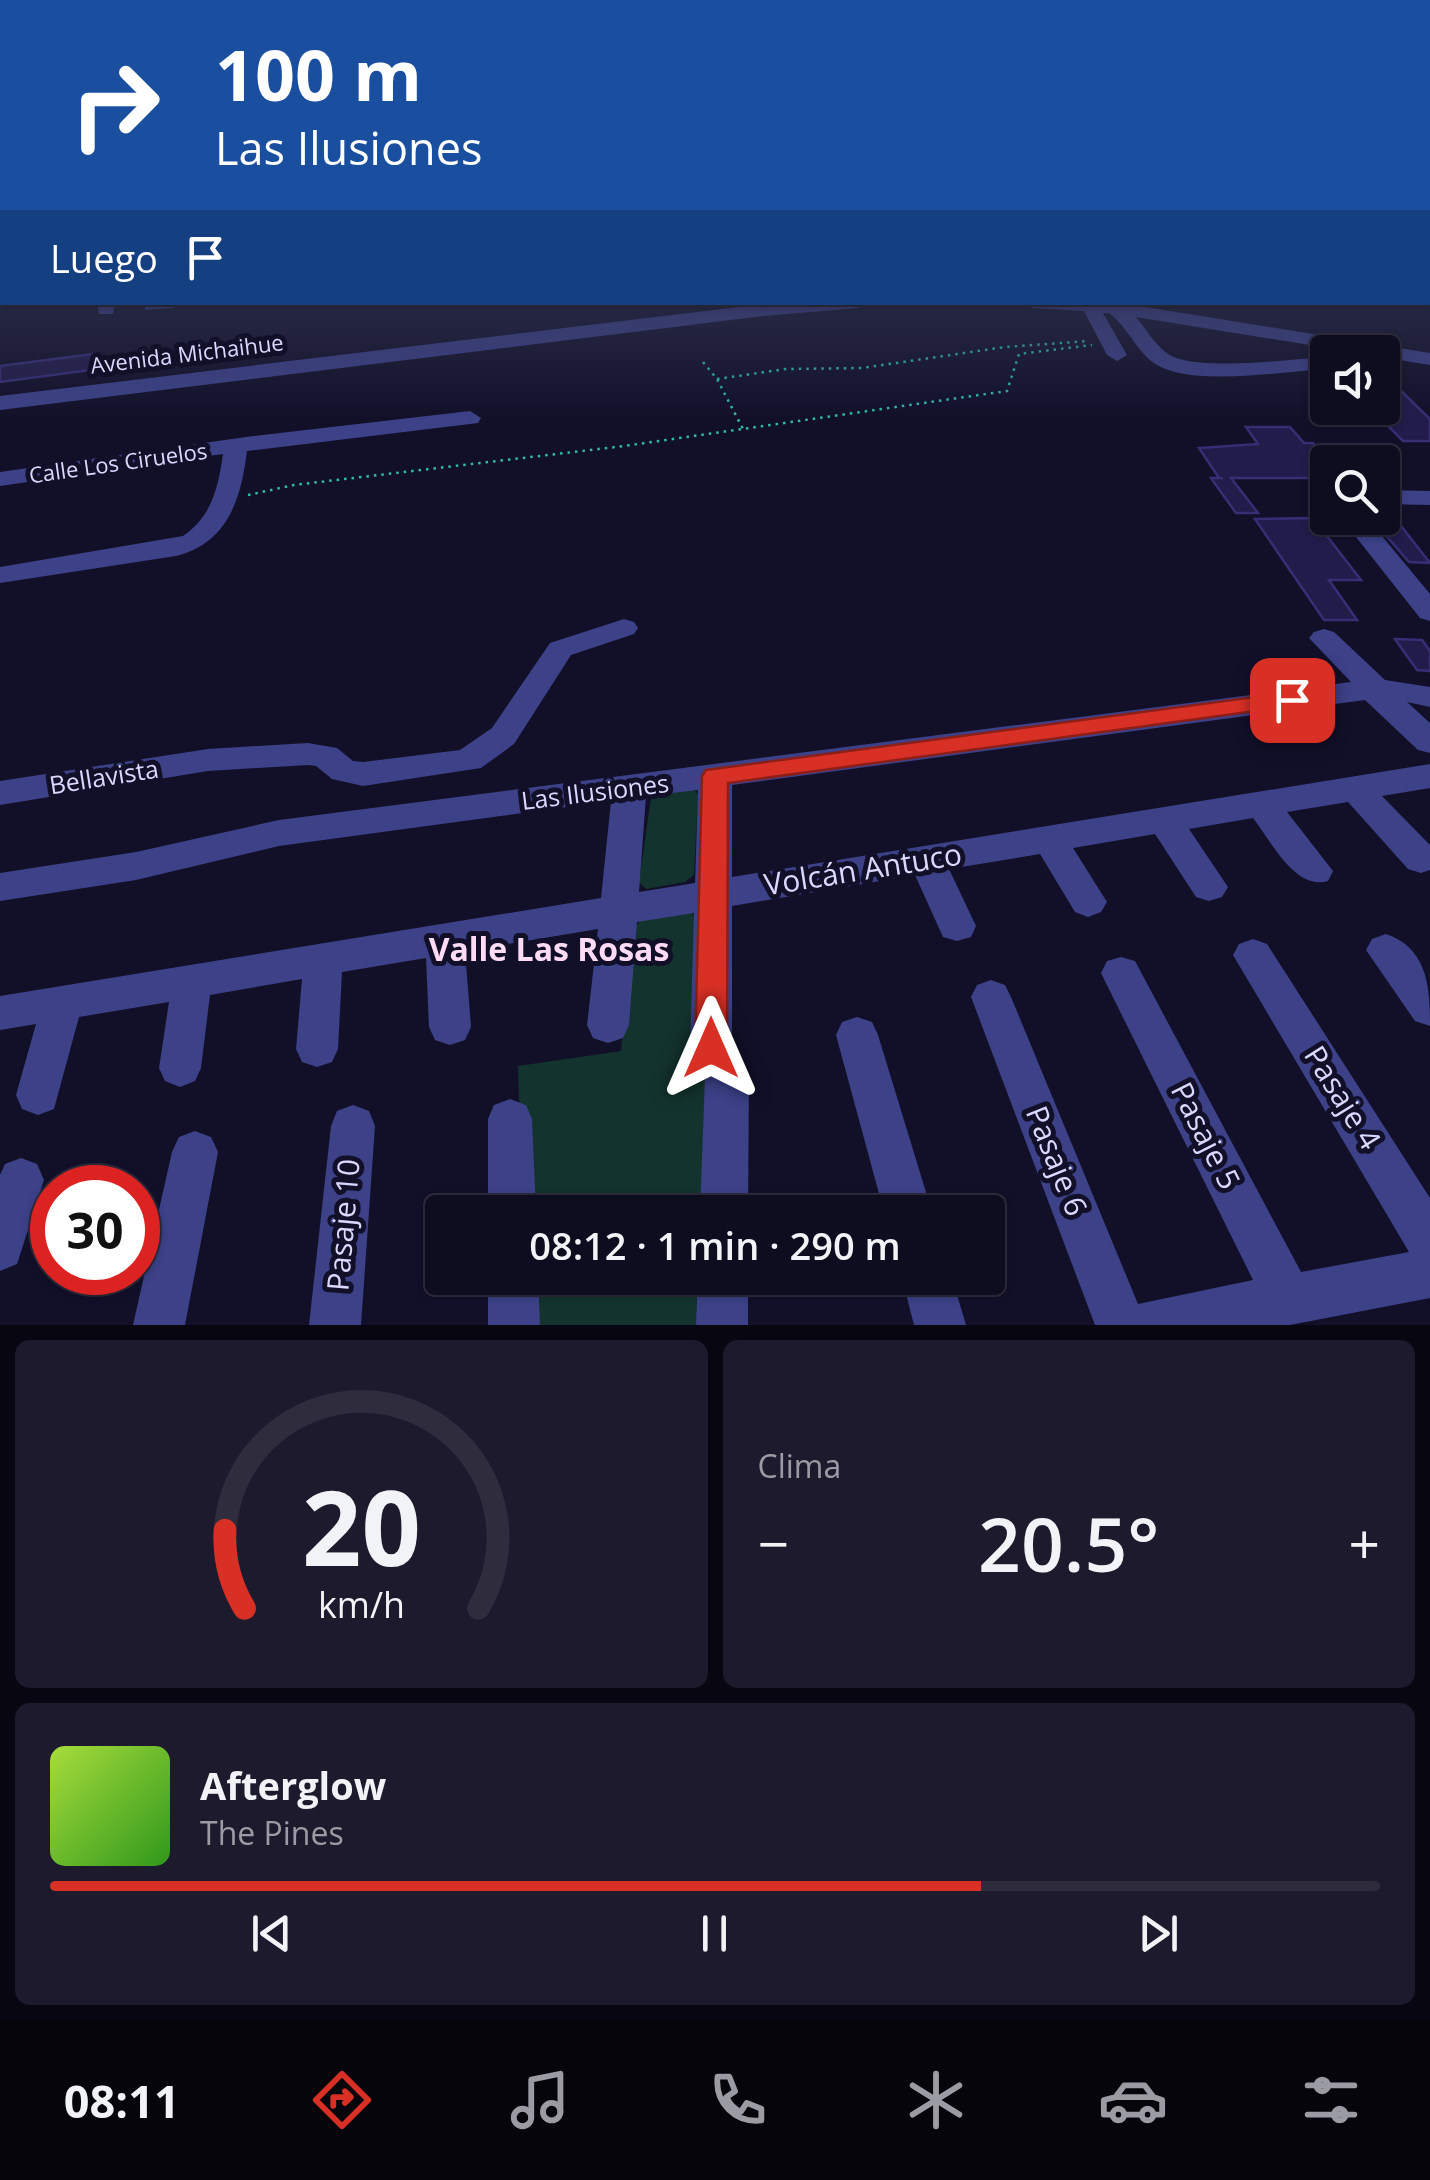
<!DOCTYPE html>
<html lang="es">
<meta charset="utf-8">
<style>
body{margin:0;font-family:"Open Sans",sans-serif;background:#1c1a2c;color:#f1f3f6;height:100vh;display:flex;flex-direction:column;font-size:38px;white-space:nowrap}
*{box-sizing:border-box;margin:0}
p{font-size:32px;color:#9b9ba4}
.icon{flex:none;width:55px;height:55px;fill:none;stroke:currentColor;stroke-width:2;stroke-linecap:round;stroke-linejoin:round}
.map{position:relative;height:1325px;overflow:hidden}
.drawer{display:flex;flex-direction:column;gap:15px;padding:15px;background:#080711;flex:1}
.drawer>*{flex:none}
.hud{position:absolute;left:0px;top:0px;width:1430px;height:305px;box-shadow:0 2px 8px #0004,0 0 0 2px #2e2c3d;background:#1a4fa0;color:#fff;overflow:hidden}
.tools{position:absolute;left:1310px;top:335px;display:grid;gap:20px}
.tools a{display:grid;place-items:center;width:90px;height:90px;border-radius:10px;background:#0e0c1f;box-shadow:0 2px 8px #0004,0 0 0 2px #2e2c3d;font-size:50px}
.speed{position:absolute;left:30px;top:1165px;display:flex;gap:20px;font-size:50px;font-weight:700;text-align:center}
.speed>*{display:grid;place-content:center;width:130px;height:130px;border-radius:50%;background:#0e0c1f;box-shadow:0 2px 8px #0004,0 0 0 2px #2e2c3d;line-height:1}
.speed .limit{border:15px solid #d22;background:#fff;color:#111}
.pin{position:absolute;display:grid;place-items:center;width:85px;height:85px;color:#fff;margin:-42px;border-radius:20px;box-shadow:0 5px 15px #0006}
.me{position:absolute;width:110px;margin:-55px;rotate:0deg;stroke-linejoin:round;filter:drop-shadow(0 0 8px #0008)}
.turn{display:flex;align-items:center;gap:35px;height:210px;padding:0 50px;font-size:45px}
.turn .icon{width:130px;height:130px;stroke-width:2.5}
.turn b{display:block;font-size:70px;line-height:85px}
.then{display:flex;align-items:center;height:95px;padding:0 50px;background:#0003;gap:20px;font-size:38px}
.big{font-size:75px;font-weight:600;line-height:1.1}
.drawer .card{flex:1;display:flex;flex-direction:column;justify-content:center;gap:15px;min-width:0;padding:0 35px;border-radius:15px;background:#1c1a2c}
.drawer .dial{align-items:center;gap:0}
.dial svg{height:260px;overflow:visible;fill:none;stroke:#2e2c3d;stroke-width:7;stroke-linecap:round;text-anchor:middle}
.dial text{fill:#f1f3f6;stroke:none}
.song{display:flex;align-items:center;gap:30px}
.cover{width:120px;height:120px;border-radius:15px;background:linear-gradient(135deg,hsl(80 70% 55%),hsl(110 70% 35%))}
.played{height:10px;border-radius:5px;background:linear-gradient(90deg,#d93025 70%,#2e2c3d 70%)}
.keys{display:flex;justify-content:space-around;direction:ltr}
.heat{display:flex;justify-content:space-between;align-items:center;font-size:55px;direction:ltr}
.drawer .tiles{flex:1;display:grid;gap:15px;grid-template-columns:1fr 1fr}
.card:last-child{grid-column:span 2}
.trip{position:absolute;left:425px;top:1195px;width:580px;height:100px;border-radius:10px;background:#0e0c1f;box-shadow:0 2px 8px #0004,0 0 0 2px #2e2c3d;font-weight:600;line-height:100px;text-align:center}
.tabs{display:flex;height:160px;justify-content:space-around;align-items:center;background:#06050c;color:#9b9ba4}
.tabs .icon{width:70px;height:70px}
.tabs .on{color:#d93025}
.tabs b{font-size:45px;color:#f1f3f6}
.map>svg:first-child{display:block}
.green{fill:#13332e}
.building{fill:#211c4a;stroke:#352f76;stroke-width:2.5}
.lines{fill:none;stroke-linecap:round;stroke-linejoin:round}
.path{stroke:#30bba3;stroke-width:2.5;stroke-dasharray:2.5 5;stroke-linecap:butt}
.minor{fill:#3c4188;fill-rule:evenodd}
.route{fill:#d93025;stroke:#8d1f18;stroke-width:2.5}
.labels{text-anchor:middle;stroke-width:10;stroke-linejoin:round;paint-order:stroke}
.far-street-label{font-size:22px;fill:#d9d9ff;stroke:#121029}
.street-label{font-size:25px;fill:#d9d9ff;stroke:#121029}
.near-street-label{font-size:30px;fill:#d9d9ff;stroke:#121029}
.near-neighbourhood-label{font-size:32px;font-weight:bold;fill:#ffdbf6;stroke:#121029}
</style>
<div class="map">
<svg width="1430" height="1325" viewBox="0 0 1430 1325">
<rect width="100%" height="100%" fill="#121029"/>
<g class="green">
<path d="M692,788l6,6 -4,81 -9,7 -39,7 -7,-7 12,-84 4,-6z"/>
<path d="M691,911l6,9 -8,142 3,10 17,2 -3,138h-182v-92l-5,-20 -1,-34 103,-15 12,-120 7,-11z"/>
<path d="M527,1278h178l-1,47h-175z"/>
</g>
<g class="building">
<path d="M93,354l-2,16 -91,12v-16z"/>
<path d="M1382,383h11l37,36v22h-27l-33,-33h12z"/>
<path d="M1246,427h44l14,16h9l9,11h6v24h-97l27,35h-22l-25,-35h12h-4l-20,-30 59,-4z"/>
<path d="M1382,508h5l43,55 -21,-1 -38,-44h11z"/>
<path d="M1313,518l48,62h-32l28,40h-33l-69,-101z"/>
<path d="M1395,639l27,1 8,11v20l-13,-1z"/>
</g>
<g class="lines">
<g class="path">
<path d="M703,362l14,17 26,50"/>
<path d="M717,379l69,-10 76,-1 143,-21 84,-6"/>
<path d="M248,495l46,-10 330,-39 383,-55 12,-37 73,-9"/>
</g>
<g class="minor">
<path d="M97,302h18l-2,12h-14z"/>
<path d="M145,302h37l-9,6 -28,2z"/>
<path d="M867,302l-9,6 -95,8 -763,94v-14l763,-92z"/>
<path d="M1023,302h92l315,51v12l-48,-8v-5h-29l-217,-35c10,12 19,28 32,37 26,18 125,5 160,3v12c-45,2 -133,18 -171,-4 -20,-12 -29,-38 -48,-52h-6l24,42 -10,6 -10,-6 -23,-44 -52,-3z"/>
<path d="M470,411l11,7 -3,5 -231,28c-6,48 -19,92 -71,105l-176,27v-16l183,-31c29,-20 35,-48 40,-82l-223,32v-14l246,-35z"/>
<path d="M1382,490l48,1v14l-48,-1z"/>
<path d="M1341,518h26l63,76v27l-10,-3z"/>
<path d="M624,619l10,3 4,6 -4,6 -63,21 -57,89 -33,24 -118,18 -31,-7 -16,-13 -8,-1 -100,6 -208,34v-24l208,-32 100,-6 29,5 16,13 10,1 97,-12 32,-22 58,-85z"/>
<path d="M1324,629l10,3 51,48 45,7v20l-23,-5 23,21v30l-12,-3 -53,-50 -633,85v92l698,-113v24l-48,8 48,49v25l-9,3 -13,-4 -60,-67 -61,10 46,59 -5,10c-33,10 -57,-40 -75,-63l-64,11 39,58 -6,10 -13,4 -13,-4 -41,-63 -82,14 34,54 -6,10 -13,5 -13,-5 -35,-58 -91,15 27,57 -5,11 -14,4 -14,-4 -28,-62 -183,31v139l17,29 -1,138h-48l5,-135 -15,-29 4,-135 -57,9 -8,103 -6,13 -15,5 -15,-5 -6,-13 11,-96 -133,22 6,76 -6,13 -15,5 -15,-5 -6,-13 -3,-69 -84,14 -4,77 -6,13 -15,5 -15,-5 -6,-13 6,-70 -92,16 -9,73 -6,13 -15,6 -15,-6 -6,-13 10,-66 -90,15 -25,92 -16,6 -16,-6 -6,-14 20,-71 -36,6v-34l601,-98 10,-97 -332,45 -143,34 -136,21v-28l136,-21 143,-32 1072,-138 -42,-44 5,-6zM698,790l-3,93 -56,9 7,-96z"/>
<path d="M1386,934c42,14 44,55 44,92l-15,-5 -49,-71 6,-11z"/>
<path d="M1253,939l14,5 163,254v100l-140,27h-195l-124,-328 6,-12 14,-5 14,5 6,12 127,307 115,-24 -152,-307 6,-12 14,-4 14,4 166,311 108,-20 -176,-297 6,-11z"/>
<path d="M857,1017l15,5 6,13 54,177h-48l-48,-177 6,-13z"/>
<path d="M510,1099l16,6 6,14 4,93h-48v-93l6,-14z"/>
<path d="M353,1105l16,6 6,15 -14,199h-52l22,-199 6,-15z"/>
<path d="M195,1131l16,6 7,15 -33,173h-52l39,-173 7,-15z"/>
<path d="M21,1158l16,6 7,16 -27,84 -17,7v-96l5,-11z"/>
<path d="M488,1278h50l2,47h-52z"/>
<path d="M698,1278h50v47h-52z"/>
<path d="M902,1278h50l14,47h-52z"/>
</g>
</g>
<linearGradient id="sky" x2="0" y2="1"><stop stop-color="#0a0917"/><stop offset="0.56" stop-color="#333754"/><stop offset="1" stop-color="#333754" stop-opacity="0"/></linearGradient>
<rect width="1430" height="419" fill="url(#sky)"/>
<path class="route" d="M1292,692l12,8 -4,5 -572,78 -1,265 -4,10 -12,4 -11,-4 -5,-10 7,-272 4,-6z"/>
<g class="labels">
<g class="far-street-label">
<text transform="translate(187 354) rotate(-7)" y="8">Avenida Michaihue</text>
<text transform="translate(118 463) rotate(-8)" y="8">Calle Los Ciruelos</text>
</g>
<g class="street-label">
<text transform="translate(104 777) rotate(-9)" y="9">Bellavista</text>
<text transform="translate(595 792) rotate(-7)" y="9">Las Ilusiones</text>
</g>
<g class="near-street-label">
<text transform="translate(863 870) rotate(-9)" y="10">Volcán Antuco</text>
<text transform="translate(1342 1098) rotate(58)" y="10">Pasaje 4</text>
<text transform="translate(1205 1136) rotate(63)" y="10">Pasaje 5</text>
<text transform="translate(1056 1161) rotate(68)" y="10">Pasaje 6</text>
<text transform="translate(344 1225) rotate(-85)" y="10">Pasaje 10</text>
</g>
<g class="near-neighbourhood-label">
<text x="549" y="961">Valle Las Rosas</text>
</g>
</g>
</svg>
<div class="tools">
<a><svg class="icon" aria-label="sound" viewBox="0 0 24 24"><path d="M4 9h4l5-4v14l-5-4H4zM17 9q2 3 0 6"/></svg></a>
<a><svg class="icon" aria-label="search" viewBox="0 0 24 24"><circle cx="10" cy="10" r="6"/><path d="M15 15l6 6"/></svg></a>
</div>
<div class="speed"><div class="limit">30</div></div>
<div class="pin" style="left:1292px;top:700px;background:#d93025"><svg class="icon" aria-label="arrive" viewBox="0 0 24 24"><path d="M6 21V4h12l-3 4 3 4H6"/></svg></div>
<svg class="me" style="left:711px;top:1048px" viewBox="-20 -20 40 40"><path d="M0-17L14 15 0 8-14 15z" fill="#d93025" stroke="#fff" stroke-width="4"/></svg>
<div class="trip">08:12 · 1 min · 290 m</div>
<div class="hud">
<div class="turn"><svg class="icon" aria-label="right" viewBox="0 0 24 24"><path d="M7 20v-9h11M14 6l5 5-5 5"/></svg><div><b>100 m</b>Las Ilusiones</div></div>
<div class="then">Luego<svg class="icon" aria-label="arrive" viewBox="0 0 24 24"><path d="M6 21V4h12l-3 4 3 4H6"/></svg></div>
</div>
</div>
<section class="drawer">
<div class="tiles">
<div class="card dial"><svg viewBox="0 0 100 80">
<path d="M14 69A42 42 0 1 1 86 69"/>
<path d="M14 69A42 42 0 0 1 8 45" stroke="#d93025"/>
<text x="50" y="56" font-size="32" font-weight="700">20</text>
<text x="50" y="72" font-size="11">km/h</text>
</svg></div>
<div class="card"><p>Clima</p>
<div class="heat"><a>−</a><b class="big">20.5°</b><a>+</a></div>
</div>
<div class="card">
<div class="song"><i class="cover"></i><div><b>Afterglow</b><p>The Pines</p></div></div>
<div class="played"></div>
<div class="keys"><svg class="icon" aria-label="previous" viewBox="0 0 24 24"><path d="M18 5L8 12l10 7zM5 5v14"/></svg><svg class="icon" aria-label="pause" viewBox="0 0 24 24"><path d="M8 5v14M16 5v14"/></svg><svg class="icon" aria-label="next" viewBox="0 0 24 24"><path d="M6 5l10 7-10 7zM19 5v14"/></svg></div>
</div>
</div>
</section>
<nav class="tabs">
<b>08:11</b>
<svg class="icon on" aria-label="directions" viewBox="0 0 24 24"><path d="M12 3l9 9-9 9-9-9zM9 14v-3h6M13 9l2 2-2 2"/></svg>
<svg class="icon" aria-label="music" viewBox="0 0 24 24"><path d="M9 18V5l10-2v13"/><circle cx="6" cy="18" r="3"/><circle cx="16" cy="16" r="3"/></svg>
<svg class="icon" aria-label="phone" viewBox="0 0 24 24"><path d="M5 4h4l2 5-3 2q2 4 5 5l2-3 5 2v4C11 20 4 13 5 4z"/></svg>
<svg class="icon" aria-label="climate" viewBox="0 0 24 24"><path d="M12 3v18M4 7l16 10M4 17L20 7"/></svg>
<svg class="icon" aria-label="car" viewBox="0 0 24 24"><path d="M5 17H2v-5l4-1 3-4h7l3 4 3 1v5h-3M9 17h6M6 11h13"/><circle cx="7" cy="17" r="2"/><circle cx="17" cy="17" r="2"/></svg>
<svg class="icon" aria-label="filters" viewBox="0 0 24 24"><path d="M4 7h16M4 17h16"/><circle cx="9" cy="7" r="2"/><circle cx="15" cy="17" r="2"/></svg>
</nav>
